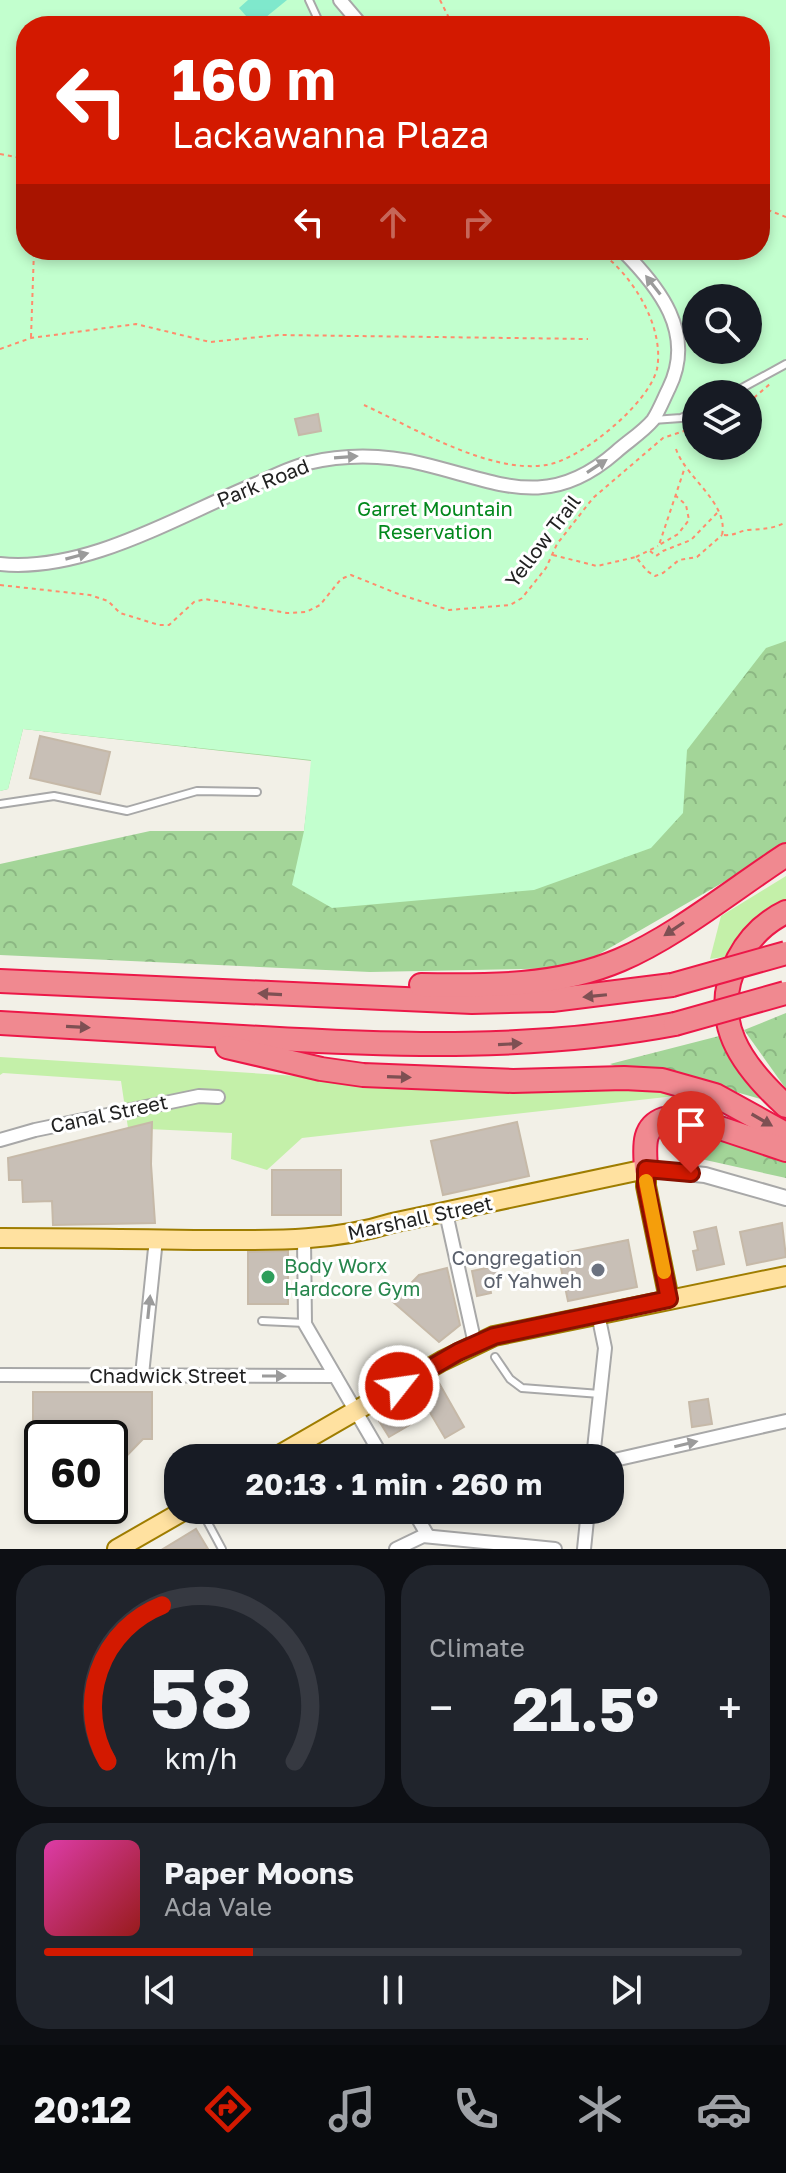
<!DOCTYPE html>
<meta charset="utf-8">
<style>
body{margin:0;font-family:"Golos Text",sans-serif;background:#20242c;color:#f1f3f6;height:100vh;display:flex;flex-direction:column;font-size:30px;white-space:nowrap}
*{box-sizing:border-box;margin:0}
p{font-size:26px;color:#9ea1a6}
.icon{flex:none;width:44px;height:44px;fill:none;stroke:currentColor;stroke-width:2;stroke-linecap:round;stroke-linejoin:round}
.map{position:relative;height:1549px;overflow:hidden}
.side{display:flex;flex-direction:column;gap:16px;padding:16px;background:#0d0f14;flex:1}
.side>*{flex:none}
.banner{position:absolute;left:16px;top:16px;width:754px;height:244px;border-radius:32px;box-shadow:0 4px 12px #0003;background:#d31900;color:#fff;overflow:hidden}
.tools{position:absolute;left:682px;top:284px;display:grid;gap:16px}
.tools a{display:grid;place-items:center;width:80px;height:80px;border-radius:50%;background:#171b24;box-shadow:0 4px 12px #0003;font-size:40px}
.speed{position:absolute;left:24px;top:1420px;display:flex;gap:16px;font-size:40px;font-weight:700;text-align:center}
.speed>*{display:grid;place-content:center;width:104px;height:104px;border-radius:50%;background:#171b24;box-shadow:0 4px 12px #0003;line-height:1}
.speed .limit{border:4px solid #111;border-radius:12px;background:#fff;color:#111}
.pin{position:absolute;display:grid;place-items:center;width:68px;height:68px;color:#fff;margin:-82px -34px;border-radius:50% 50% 50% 0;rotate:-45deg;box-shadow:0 0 8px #0007}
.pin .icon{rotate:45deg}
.me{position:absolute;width:88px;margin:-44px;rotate:60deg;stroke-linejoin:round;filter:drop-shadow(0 0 6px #0008)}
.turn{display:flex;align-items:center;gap:28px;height:168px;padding:0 24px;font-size:36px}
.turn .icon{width:104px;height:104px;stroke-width:2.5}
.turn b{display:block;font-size:56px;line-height:68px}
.lanes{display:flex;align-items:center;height:76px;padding:0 24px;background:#0003;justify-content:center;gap:40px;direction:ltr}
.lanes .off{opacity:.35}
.big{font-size:60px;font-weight:700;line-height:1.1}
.side .card{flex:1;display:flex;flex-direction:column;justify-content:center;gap:12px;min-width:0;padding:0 28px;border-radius:32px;background:#20242c}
.side .dial{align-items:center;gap:0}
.dial svg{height:208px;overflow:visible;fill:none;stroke:#363941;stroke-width:7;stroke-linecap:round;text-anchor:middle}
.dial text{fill:#f1f3f6;stroke:none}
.song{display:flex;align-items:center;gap:24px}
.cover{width:96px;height:96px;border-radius:12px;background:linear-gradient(135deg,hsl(320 70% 55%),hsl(0 70% 35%))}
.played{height:8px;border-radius:4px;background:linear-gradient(90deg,#d31900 30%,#363941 30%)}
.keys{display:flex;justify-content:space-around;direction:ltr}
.heat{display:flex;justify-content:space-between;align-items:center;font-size:44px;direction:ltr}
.side .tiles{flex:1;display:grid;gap:16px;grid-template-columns:1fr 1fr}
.card:last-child{grid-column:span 2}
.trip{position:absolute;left:164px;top:1444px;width:460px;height:80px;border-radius:32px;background:#171b24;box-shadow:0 4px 12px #0003;font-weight:700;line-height:80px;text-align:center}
.tab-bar{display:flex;height:128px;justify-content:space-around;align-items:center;background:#090b0e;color:#9ea1a6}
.tab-bar .icon{width:56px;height:56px}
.tab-bar .active{color:#d31900}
.tab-bar b{font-size:36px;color:#f1f3f6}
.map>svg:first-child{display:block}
.grass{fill:#c4f0a9}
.forest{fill:url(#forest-crowns)}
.park{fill:#c2ffce;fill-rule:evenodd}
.pitch{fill:#7fe8cc}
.building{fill:#c8bfb6;stroke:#c6b9a8;stroke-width:2}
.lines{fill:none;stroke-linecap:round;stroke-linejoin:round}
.service-casing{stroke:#a8a8a8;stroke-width:10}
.minor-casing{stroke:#a8a8a8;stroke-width:16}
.tertiary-casing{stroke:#a8a8a8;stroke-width:18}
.primary-casing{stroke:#9f7d00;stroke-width:22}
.motorway-casing{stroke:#ec1848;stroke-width:26}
.path{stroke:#ff8c6c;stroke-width:2;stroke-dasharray:4 4;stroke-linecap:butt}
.service{stroke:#fff;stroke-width:6}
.minor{stroke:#fff;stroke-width:12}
.tertiary{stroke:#fff;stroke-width:14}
.primary{stroke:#ffe1a0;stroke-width:18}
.motorway{stroke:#f08990;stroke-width:22}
.motorway-bridge-casing{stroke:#ec1848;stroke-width:26;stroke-linecap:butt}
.motorway-bridge{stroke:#f08990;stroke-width:22}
.oneway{fill:#9b9b9b}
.oneway2{fill:#7e5053}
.route-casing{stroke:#891000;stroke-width:20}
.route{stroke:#d31900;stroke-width:14}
.slow{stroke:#f59e0b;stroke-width:14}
.worship-dot{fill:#6b7280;stroke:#fff;stroke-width:3}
.leisure-dot{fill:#2e9e5b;stroke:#fff;stroke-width:3}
.labels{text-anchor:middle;stroke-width:6;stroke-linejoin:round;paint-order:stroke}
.street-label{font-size:20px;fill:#212121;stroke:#fff}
.park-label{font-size:20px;fill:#02881c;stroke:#fff}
.worship-label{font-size:20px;fill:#5b616d;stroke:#fff;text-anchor:end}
.leisure-label{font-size:20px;fill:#27864d;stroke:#fff;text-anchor:start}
</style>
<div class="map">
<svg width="786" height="1549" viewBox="0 0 786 1549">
<defs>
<pattern id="forest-crowns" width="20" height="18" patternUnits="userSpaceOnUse" patternTransform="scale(2)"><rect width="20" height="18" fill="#a3d598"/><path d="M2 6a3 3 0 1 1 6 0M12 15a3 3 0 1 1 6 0" fill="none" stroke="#8cb783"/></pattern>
</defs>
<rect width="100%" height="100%" fill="#f2f0e7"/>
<g class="grass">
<path d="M786,876v30l-49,49 -27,4 11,-43z"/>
<path d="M0,1057l313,20 17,5 237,9 72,-3 45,7 -382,43 -35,32 -36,-11 1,-26 -104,-5 -7,-47 -118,-8 -3,2z"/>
</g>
<g class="forest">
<path d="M0,0l26,26v224l760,246v350l-211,122 -205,4 -370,-17v-91l150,-33h154l8,-70 -289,-32 -15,60 -8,2z"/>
<path d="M786,1013v76l-42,-59z"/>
<path d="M723,1035l41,65 -84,-24 -55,-6 -15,-6z"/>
<path d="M672,1128l44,7 70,20v23l-112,-25 -8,-10z"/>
</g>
<path class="park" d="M0,0h786v641l-20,7 -79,102 -4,63 -32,35 -117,42 -202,18 -40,-23 12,-54 7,-71 -288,-31 -15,60 -8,2zM26,26h734v224h-734zM696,298h52v52h-52zM696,394h52v52h-52z"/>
<path class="pitch" d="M248,0h39l-32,26 -16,-18z"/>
<g class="building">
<path d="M318,414l3,17 -22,4 -4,-16z"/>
<path d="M40,736l70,16 -10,42 -70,-16z"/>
<path d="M152,1122l-1,42 4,59 -102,2 -1,-24 -29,1 -1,-22h-13l-1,-22z"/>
<path d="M517,1122l12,54 -86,19 -12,-54z"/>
<rect x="272" y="1170" width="69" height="45"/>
<path d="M782,1223l4,34 -39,8 -7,-33z"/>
<path d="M716,1227l8,37 -27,6 -4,-19 5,-1 -4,-18z"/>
<path d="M628,1240l9,47 -69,14 -10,-47z"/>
<path d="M288,1251v53h-40v-52z"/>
<path d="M496,1266l3,19 -9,2 1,6 -14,3 -5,-25z"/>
<path d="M447,1268l13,57 -21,17 -46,-40 26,-27z"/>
<path d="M439,1383l25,44 -19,11 -26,-44z"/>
<path d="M33,1392h119v47h-9l-33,34v-35l-77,2z"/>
<path d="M708,1399l4,25 -20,3 -3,-25z"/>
<path d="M400,1402l13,21 -24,14 -13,-21z"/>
<path d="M196,1529l12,20h-45z"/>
</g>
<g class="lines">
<defs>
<g id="service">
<path d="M309,0l12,26"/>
<path d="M731,394l55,-30"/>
<path d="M653,420l28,-2 15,-7"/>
<path d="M0,804l54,-8 73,15 70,-20 60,1"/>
<path d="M262,1321l43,2"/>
<path d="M495,1357l15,22 12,9 78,6"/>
<path d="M201,1510l21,39"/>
</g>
<g id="minor">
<path d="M340,0l22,26"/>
<path d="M0,564c87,9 179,-49 258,-81 16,-7 33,-16 50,-20 38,-9 78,-8 115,1 76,18 125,48 193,-12 11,-10 27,-20 37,-32 6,-9 11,-22 16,-32 27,-55 -10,-101 -47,-138"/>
<path d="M0,1140l35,-10 164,-34 19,1"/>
<path d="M446,1213l29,131"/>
<path d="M304,1239l1,85 78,134"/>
<path d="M0,1375l335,1"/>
<path d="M142,1375l14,-136"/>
<path d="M593,1458l12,-110 -7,-34"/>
<path d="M610,1461l176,-40"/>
<path d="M413,1510l15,26"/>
<path d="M396,1549l27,-13 132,13"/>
<path d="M584,1549l4,-39"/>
</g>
<path id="tertiary" d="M646,1169l59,6 81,23"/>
<g id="primary">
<path d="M0,1238c66,0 131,1 197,2 65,0 132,3 195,-17l254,-54v17l23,113"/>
<path d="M274,1458l168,-97 52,-25 292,-60"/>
<path d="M117,1549l68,-39"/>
</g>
<g id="motorway">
<path d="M786,912c-21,10 -37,26 -48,47 -31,61 4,107 48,147"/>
<path d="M0,981l472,21 80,-2 120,-15"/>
<path d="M421,985c68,1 136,2 199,-25 55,-23 115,-72 166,-105"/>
<path d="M0,1023c87,5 175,10 262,15 139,8 275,12 413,-14"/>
<path d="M227,1047l94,22 42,6 150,6 111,-3 38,2 53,15 71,39"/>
<path d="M646,1169c-1,-20 -5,-42 18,-50l56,9 66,22"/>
</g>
</defs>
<use href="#service" class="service-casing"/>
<use href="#minor" class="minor-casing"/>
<use href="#tertiary" class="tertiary-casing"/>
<use href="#primary" class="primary-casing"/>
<use href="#motorway" class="motorway-casing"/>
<g class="path">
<path d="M440,0l13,26"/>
<path d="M0,154l26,5"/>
<path d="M760,207l26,10"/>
<path d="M31,337l3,-87"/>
<path d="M0,349l31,-11 105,-14 74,18 69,-7 309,4"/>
<path d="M748,403l23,-20"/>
<path d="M364,405c50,23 126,69 182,60 35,-5 103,-62 111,-96 8,-43 -26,-97 -60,-119"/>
<path d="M676,449c9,28 53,54 46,86"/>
<path d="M675,495l11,10 3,15 -11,14 -19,11 26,-78"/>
<path d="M724,535c10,1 15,-4 24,-5 14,-1 26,-1 38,-8"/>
<path d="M650,551l6,5 7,-5 28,-11 27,-28"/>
<path d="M553,555l44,11 39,-9 11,14 8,5 8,-3 16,-13 18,-3 25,-22"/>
<path d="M636,557l22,-11"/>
<path d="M0,585l90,10 18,6 12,12 39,12h10l25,-23 11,-3 82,14 19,-1 14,-7 21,-26 10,-4 50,20 48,15 61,-5 12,-7 24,-30 11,-24 36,-46 70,-60 33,-11"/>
</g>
<use href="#service" class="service"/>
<use href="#minor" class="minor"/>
<use href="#tertiary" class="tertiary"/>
<use href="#primary" class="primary"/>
<use href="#motorway" class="motorway"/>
<defs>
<g id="motorway-bridge">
<path d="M672,985l114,-32"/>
<path d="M675,1024l110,-31"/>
</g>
</defs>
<use href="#motorway-bridge" class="motorway-bridge-casing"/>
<use href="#motorway-bridge" class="motorway-bridge"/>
</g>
<defs><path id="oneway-solid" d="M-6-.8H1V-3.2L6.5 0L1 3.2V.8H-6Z" transform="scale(2)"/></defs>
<g class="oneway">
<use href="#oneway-solid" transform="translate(653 285) rotate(-128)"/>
<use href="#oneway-solid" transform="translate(346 457) rotate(-4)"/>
<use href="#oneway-solid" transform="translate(597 466) rotate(-33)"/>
<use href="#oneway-solid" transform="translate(77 556) rotate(-15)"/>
<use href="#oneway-solid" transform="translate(149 1307) rotate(-84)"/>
<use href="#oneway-solid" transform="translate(274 1376)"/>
<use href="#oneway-solid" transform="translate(686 1444) rotate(-13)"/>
</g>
<g class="oneway2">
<use href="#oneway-solid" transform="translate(674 929) rotate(146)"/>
<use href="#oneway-solid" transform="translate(270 994) rotate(-177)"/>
<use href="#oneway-solid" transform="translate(595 996) rotate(174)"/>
<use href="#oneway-solid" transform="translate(78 1027) rotate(3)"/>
<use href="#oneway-solid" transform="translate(510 1044) rotate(-3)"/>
<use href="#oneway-solid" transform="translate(399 1077) rotate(2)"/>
<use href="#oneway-solid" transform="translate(762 1120) rotate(30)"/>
</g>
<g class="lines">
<defs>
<path id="route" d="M399,1386l59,-34 36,-16 175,-37 -23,-113v-17l45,4"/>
</defs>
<use href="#route" class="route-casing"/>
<use href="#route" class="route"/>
<path class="slow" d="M646,1181l18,91"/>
</g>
<circle class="worship-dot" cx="598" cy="1270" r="8"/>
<circle class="leisure-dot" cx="268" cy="1277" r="8"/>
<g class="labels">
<g class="street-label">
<text transform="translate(263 483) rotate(-22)" y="7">Park Road</text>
<text transform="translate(543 541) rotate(-53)" y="7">Yellow Trail</text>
<text transform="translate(109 1114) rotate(-12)" y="7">Canal Street</text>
<text transform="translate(420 1218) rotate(-12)" y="7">Marshall Street</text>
<text x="168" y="1383">Chadwick Street</text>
</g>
<g class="park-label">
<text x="435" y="516">Garret Mountain<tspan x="435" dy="23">Reservation</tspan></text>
</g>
<g class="worship-label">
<text x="582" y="1265">Congregation<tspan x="582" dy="23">of Yahweh</tspan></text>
</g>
<g class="leisure-label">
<text x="284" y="1273">Body Worx<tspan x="284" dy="23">Hardcore Gym</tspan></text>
</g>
</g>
</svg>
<div class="tools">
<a><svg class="icon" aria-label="search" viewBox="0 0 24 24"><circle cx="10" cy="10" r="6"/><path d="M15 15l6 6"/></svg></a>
<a><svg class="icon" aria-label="layers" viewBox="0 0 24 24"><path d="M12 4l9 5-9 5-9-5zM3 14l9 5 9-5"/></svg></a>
</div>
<div class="speed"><div class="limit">60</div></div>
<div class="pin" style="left:691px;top:1173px;background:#d93025"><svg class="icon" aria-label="arrive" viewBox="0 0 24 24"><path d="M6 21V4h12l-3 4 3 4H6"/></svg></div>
<svg class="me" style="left:399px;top:1386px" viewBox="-20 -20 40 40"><circle r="17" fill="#d31900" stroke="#fff" stroke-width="3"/><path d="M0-11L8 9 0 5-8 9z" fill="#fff"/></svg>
<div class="trip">20:13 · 1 min · 260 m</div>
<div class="banner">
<div class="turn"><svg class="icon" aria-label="left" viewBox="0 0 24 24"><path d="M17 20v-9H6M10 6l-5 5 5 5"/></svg><div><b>160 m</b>Lackawanna Plaza</div></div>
<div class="lanes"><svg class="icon" aria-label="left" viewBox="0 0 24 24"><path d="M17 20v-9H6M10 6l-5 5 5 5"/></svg><svg class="icon off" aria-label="ahead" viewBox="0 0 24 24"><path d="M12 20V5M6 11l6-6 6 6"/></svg><svg class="icon off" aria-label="right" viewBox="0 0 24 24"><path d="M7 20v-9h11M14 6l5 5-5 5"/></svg></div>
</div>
</div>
<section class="side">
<div class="tiles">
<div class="card dial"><svg viewBox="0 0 100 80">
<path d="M14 69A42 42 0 1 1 86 69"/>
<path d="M14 69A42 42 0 0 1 35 9" stroke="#d31900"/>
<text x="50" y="56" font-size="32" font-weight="700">58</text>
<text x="50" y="72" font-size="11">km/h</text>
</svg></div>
<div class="card"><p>Climate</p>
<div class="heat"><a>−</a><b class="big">21.5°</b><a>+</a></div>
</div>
<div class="card">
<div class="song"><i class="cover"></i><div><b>Paper Moons</b><p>Ada Vale</p></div></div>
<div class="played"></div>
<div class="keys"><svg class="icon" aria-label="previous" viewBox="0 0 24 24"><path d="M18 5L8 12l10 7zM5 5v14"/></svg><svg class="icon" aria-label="pause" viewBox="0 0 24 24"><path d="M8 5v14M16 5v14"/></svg><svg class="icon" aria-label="next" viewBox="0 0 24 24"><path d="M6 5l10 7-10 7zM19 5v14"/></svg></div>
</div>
</div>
</section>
<nav class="tab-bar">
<b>20:12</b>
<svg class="icon active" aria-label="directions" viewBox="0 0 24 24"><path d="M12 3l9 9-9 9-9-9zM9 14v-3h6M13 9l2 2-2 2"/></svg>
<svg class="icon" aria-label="music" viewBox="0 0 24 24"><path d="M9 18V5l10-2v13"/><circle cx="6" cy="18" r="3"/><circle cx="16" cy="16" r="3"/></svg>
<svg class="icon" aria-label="phone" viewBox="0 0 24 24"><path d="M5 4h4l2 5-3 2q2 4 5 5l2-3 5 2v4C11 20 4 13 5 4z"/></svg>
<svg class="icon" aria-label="climate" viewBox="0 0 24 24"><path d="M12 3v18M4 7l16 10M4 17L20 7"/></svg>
<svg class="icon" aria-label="car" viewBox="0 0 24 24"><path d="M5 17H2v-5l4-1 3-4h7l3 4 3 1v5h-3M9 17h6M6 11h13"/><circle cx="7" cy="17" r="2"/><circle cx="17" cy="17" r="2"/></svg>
</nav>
